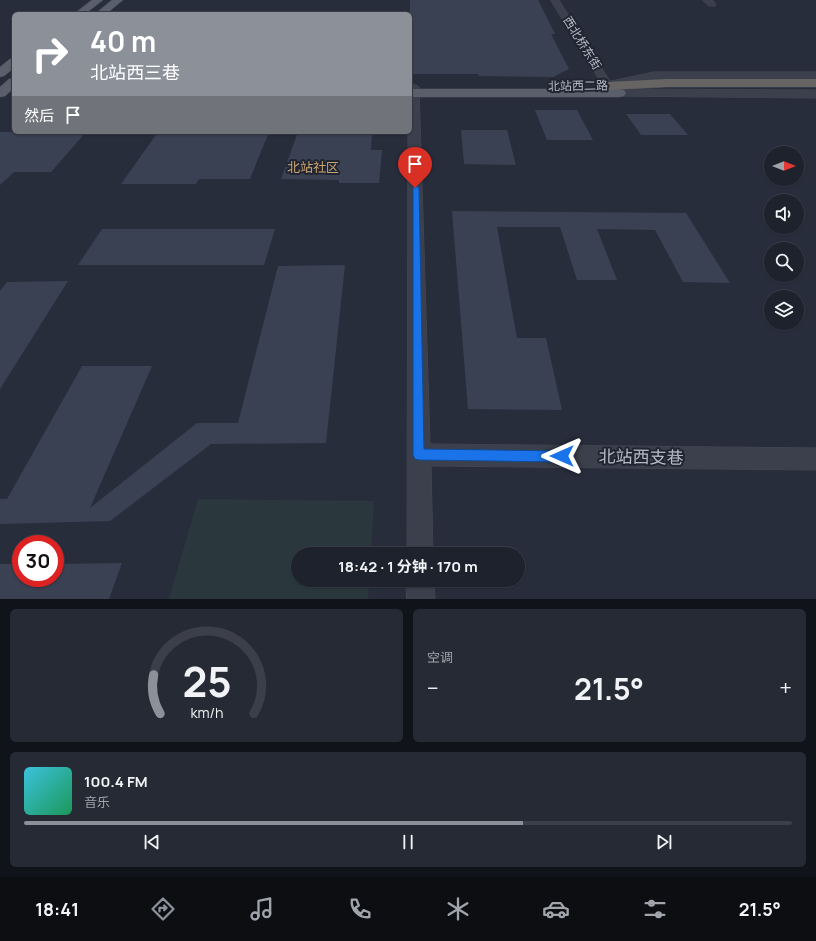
<!DOCTYPE html>
<html lang="zh">
<meta charset="utf-8">
<style>
body{margin:0;font-family:Manrope,"Noto Sans SC",sans-serif;background:#262a35;color:#f1f3f6;height:100vh;display:flex;flex-direction:column;font-size:15px;white-space:nowrap}
*{box-sizing:border-box;margin:0}
p{font-size:13px;color:#a1a4aa}
.icon{flex:none;width:22px;height:22px;fill:none;stroke:currentColor;stroke-width:2;stroke-linecap:round;stroke-linejoin:round}
.map{position:relative;height:599px;overflow:hidden}
.panel{display:flex;flex-direction:column;gap:10px;padding:10px;background:#101319;flex:1}
.panel>*{flex:none}
.top-card{position:absolute;left:12px;top:12px;width:400px;height:122px;border-radius:6px;box-shadow:0 1px 3px #0004,0 0 0 1px #3c3f49;background:#8c9099;color:#fff;overflow:hidden}
.needle{width:26px;rotate:90deg}
.controls{position:absolute;left:764px;top:146px;display:grid;gap:8px}
.controls a{display:grid;place-items:center;width:40px;height:40px;border-radius:50%;background:#1e222d;box-shadow:0 1px 3px #0004,0 0 0 1px #3c3f49;font-size:20px}
.speed{position:absolute;left:12px;top:535px;display:flex;gap:8px;font-size:20px;font-weight:700;text-align:center}
.speed>*{display:grid;place-content:center;width:52px;height:52px;border-radius:50%;background:#1e222d;box-shadow:0 1px 3px #0004,0 0 0 1px #3c3f49;line-height:1}
.speed .limit{border:6px solid #d22;background:#fff;color:#111}
.pin{position:absolute;display:grid;place-items:center;width:34px;height:34px;color:#fff;margin:-41px -17px;border-radius:50% 50% 50% 0;rotate:-45deg;box-shadow:0 0 4px #0007}
.pin .icon{rotate:45deg}
.me{position:absolute;width:44px;margin:-22px;rotate:270deg;stroke-linejoin:round;filter:drop-shadow(0 0 3px #0008)}
.turn{display:flex;align-items:center;gap:14px;height:84px;padding:0 12px;font-size:18px}
.turn .icon{width:52px;height:52px;stroke-width:2.5}
.turn b{display:block;font-size:28px;line-height:34px}
.then{display:flex;align-items:center;height:38px;padding:0 12px;background:#0003;gap:8px;font-size:15px}
.big{font-size:30px;font-weight:700;line-height:1.1}
.panel .card{flex:1;display:flex;flex-direction:column;justify-content:center;gap:6px;min-width:0;padding:0 14px;border-radius:6px;background:#262a35}
.panel .dial{align-items:center;gap:0}
.dial svg{height:104px;overflow:visible;fill:none;stroke:#3c3f49;stroke-width:7;stroke-linecap:round;text-anchor:middle}
.dial text{fill:#f1f3f6;stroke:none}
.song{display:flex;align-items:center;gap:12px}
.cover{width:48px;height:48px;border-radius:6px;background:linear-gradient(135deg,hsl(190 70% 55%),hsl(150 70% 35%))}
.played{height:4px;border-radius:2px;background:linear-gradient(90deg,#8c9099 65%,#3c3f49 65%)}
.keys{display:flex;justify-content:space-around;direction:ltr}
.heat{display:flex;justify-content:space-between;align-items:center;font-size:22px;direction:ltr}
.panel .tiles{flex:1;display:grid;gap:10px;grid-template-columns:1fr 1fr}
.card:last-child{grid-column:span 2}
.trip{position:absolute;left:291px;top:547px;width:234px;height:40px;border-radius:20px;background:#1e222d;box-shadow:0 1px 3px #0004,0 0 0 1px #3c3f49;font-weight:700;line-height:40px;text-align:center}
.tabs{display:flex;height:64px;justify-content:space-around;align-items:center;background:#0c0e12;color:#a1a4aa}
.tabs .icon{width:28px;height:28px}
.tabs .current{color:#8c9099}
.tabs b{font-size:18px;color:#f1f3f6}
.map>svg:first-child{display:block}
.green{fill:#2a383d}
.building{fill:#3a4152}
.lines{fill:none;stroke-linecap:round;stroke-linejoin:round}
.minor-casing{stroke:#444955;stroke-width:1}
.tertiary-casing{stroke:#444955;stroke-width:1}
.primary-casing{stroke:#444955;stroke-width:1}
.trunk-casing{stroke:#434854;stroke-width:1}
.minor{fill:#3b404c;fill-rule:evenodd}
.tertiary{fill:#3b404c;fill-rule:evenodd}
.primary{fill:#5a5f6c;fill-rule:evenodd}
.trunk{fill:#666563;fill-rule:evenodd}
.route{fill:#1a73e8;stroke:#114b97}
.labels{text-anchor:middle;stroke-width:4;stroke-linejoin:round;paint-order:stroke}
.far-street-label{font-size:12px;fill:#b7bbc7;stroke:#202531}
.far-quarter-label{font-size:13px;fill:#c7a472;stroke:#202531}
.near-street-label{font-size:17px;fill:#b7bbc7;stroke:#202531}
</style>
<div class="map">
<svg width="816" height="599" viewBox="0 0 816 599">
<rect width="100%" height="100%" fill="#282d3c"/>
<path class="green" d="M198,499l176,2 -3,53h-73v26h71l-1,19h-199z"/>
<g class="building">
<path d="M410,0h128l17,34h-4l18,35 -16,8 -74,-1 -1,-2h-68z"/>
<path d="M535,110h42l16,30h-46z"/>
<path d="M626,114h44l18,21h-47z"/>
<path d="M461,130h46l9,35 -52,-1z"/>
<path d="M0,132h86l-35,40h-37l-14,13z"/>
<path d="M158,132h111l-19,47h-51l-3,5h-75z"/>
<path d="M298,132h74l-1,18h11l-3,33h-40v-3l-58,-1z"/>
<path d="M452,211l234,2 44,70 -47,-1 -28,-52 -58,-1 20,51h-40l-17,-53h-63l20,111h29l16,72 -94,-1z"/>
<path d="M102,229h173l-11,36h-186z"/>
<path d="M345,265l-19,178 -115,1 -101,77 -110,3v-25h7l75,-133h70l-62,142 107,-85h41l40,-157z"/>
<path d="M68,281l-68,108v-98l7,-9z"/>
<path d="M122,563l-13,36h-109v-35h21v14h34v-14z"/>
</g>
<g class="lines">
<defs>
<g id="minor">
<path d="M551,0h8l54,86 -1,2h-8l-1,-2z"/>
<path d="M703,0h9l4,4 -1,2h-6z"/>
<path d="M414,84l5,3 11,357 386,4v22l-385,-4 2,88h-26l1,-422h2v-47z"/>
<path d="M406,580h28l1,19h-28z"/>
</g>
<g id="tertiary">
<path d="M654,72h162v8h-162l-46,10 -5,-1 -2,-3 2,-3z"/>
<path d="M619,89l197,1v8l-202,-2 -2,-3 2,-3z"/>
</g>
<g id="primary">
<path d="M92,0h11l-18,14h-11z"/>
<path d="M112,0h11l-17,14h-11z"/>
<path d="M14,58v10l-10,8 -4,1v-10l10,-8z"/>
<path d="M14,78v10l-9,8 -5,1v-10l9,-8z"/>
<path d="M410,89h209l5,1 2,3 -2,3 -5,1h-209z"/>
</g>
<path id="trunk" d="M667,79h149v8h-149l-59,3 -5,-1 -2,-3 2,-3 5,-1z"/>
</defs>
<use href="#minor" class="minor-casing"/>
<use href="#tertiary" class="tertiary-casing"/>
<use href="#primary" class="primary-casing"/>
<use href="#trunk" class="trunk-casing"/>
<use href="#minor" class="minor"/>
<use href="#tertiary" class="tertiary"/>
<use href="#primary" class="primary"/>
<use href="#trunk" class="trunk"/>
</g>
<path class="route" d="M413,186h5l1,2 5,261 138,2 4,1 2,4 -2,4 -4,2 -143,-2 -4,-1 -2,-4z"/>
<g class="labels">
<g class="far-street-label">
<text transform="translate(582 43) rotate(58)" y="4">西北桥东街</text>
<text transform="translate(578 86) rotate(-1)" y="4">北站西二路</text>
</g>
<g class="far-quarter-label">
<text x="313" y="172">北站社区</text>
</g>
<g class="near-street-label">
<text transform="translate(641 457) rotate(1)" y="6">北站西支巷</text>
</g>
</g>
</svg>
<div class="controls">
<a><svg class="needle" viewBox="-14 -14 28 28"><path d="M0-13l5 13h-10z" fill="#e53935"/><path d="M0 13l5-13h-10z" fill="#a1a4aa"/></svg></a>
<a><svg class="icon" aria-label="sound" viewBox="0 0 24 24"><path d="M4 9h4l5-4v14l-5-4H4zM17 9q2 3 0 6"/></svg></a>
<a><svg class="icon" aria-label="search" viewBox="0 0 24 24"><circle cx="10" cy="10" r="6"/><path d="M15 15l6 6"/></svg></a>
<a><svg class="icon" aria-label="layers" viewBox="0 0 24 24"><path d="M12 4l9 5-9 5-9-5zM3 14l9 5 9-5"/></svg></a>
</div>
<div class="speed"><div class="limit">30</div></div>
<div class="pin" style="left:415px;top:188px;background:#d93025"><svg class="icon" aria-label="arrive" viewBox="0 0 24 24"><path d="M6 21V4h12l-3 4 3 4H6"/></svg></div>
<svg class="me" style="left:562px;top:456px" viewBox="-20 -20 40 40"><path d="M0-17L14 15 0 8-14 15z" fill="#1a73e8" stroke="#fff" stroke-width="4"/></svg>
<div class="trip">18:42 · 1 分钟 · 170 m</div>
<div class="top-card">
<div class="turn"><svg class="icon" aria-label="right" viewBox="0 0 24 24"><path d="M7 20v-9h11M14 6l5 5-5 5"/></svg><div><b>40 m</b>北站西三巷</div></div>
<div class="then">然后<svg class="icon" aria-label="arrive" viewBox="0 0 24 24"><path d="M6 21V4h12l-3 4 3 4H6"/></svg></div>
</div>
</div>
<section class="panel">
<div class="tiles">
<div class="card dial"><svg viewBox="0 0 100 80">
<path d="M14 69A42 42 0 1 1 86 69"/>
<path d="M14 69A42 42 0 0 1 9 39" stroke="#8c9099"/>
<text x="50" y="56" font-size="32" font-weight="700">25</text>
<text x="50" y="72" font-size="11">km/h</text>
</svg></div>
<div class="card"><p>空调</p>
<div class="heat"><a>−</a><b class="big">21.5°</b><a>+</a></div>
</div>
<div class="card">
<div class="song"><i class="cover"></i><div><b>100.4 FM</b><p>音乐</p></div></div>
<div class="played"></div>
<div class="keys"><svg class="icon" aria-label="previous" viewBox="0 0 24 24"><path d="M18 5L8 12l10 7zM5 5v14"/></svg><svg class="icon" aria-label="pause" viewBox="0 0 24 24"><path d="M8 5v14M16 5v14"/></svg><svg class="icon" aria-label="next" viewBox="0 0 24 24"><path d="M6 5l10 7-10 7zM19 5v14"/></svg></div>
</div>
</div>
</section>
<nav class="tabs">
<b>18:41</b>
<svg class="icon current" aria-label="directions" viewBox="0 0 24 24"><path d="M12 3l9 9-9 9-9-9zM9 14v-3h6M13 9l2 2-2 2"/></svg>
<svg class="icon" aria-label="music" viewBox="0 0 24 24"><path d="M9 18V5l10-2v13"/><circle cx="6" cy="18" r="3"/><circle cx="16" cy="16" r="3"/></svg>
<svg class="icon" aria-label="phone" viewBox="0 0 24 24"><path d="M5 4h4l2 5-3 2q2 4 5 5l2-3 5 2v4C11 20 4 13 5 4z"/></svg>
<svg class="icon" aria-label="climate" viewBox="0 0 24 24"><path d="M12 3v18M4 7l16 10M4 17L20 7"/></svg>
<svg class="icon" aria-label="car" viewBox="0 0 24 24"><path d="M5 17H2v-5l4-1 3-4h7l3 4 3 1v5h-3M9 17h6M6 11h13"/><circle cx="7" cy="17" r="2"/><circle cx="17" cy="17" r="2"/></svg>
<svg class="icon" aria-label="filters" viewBox="0 0 24 24"><path d="M4 7h16M4 17h16"/><circle cx="9" cy="7" r="2"/><circle cx="15" cy="17" r="2"/></svg>
<b>21.5°</b>
</nav>
